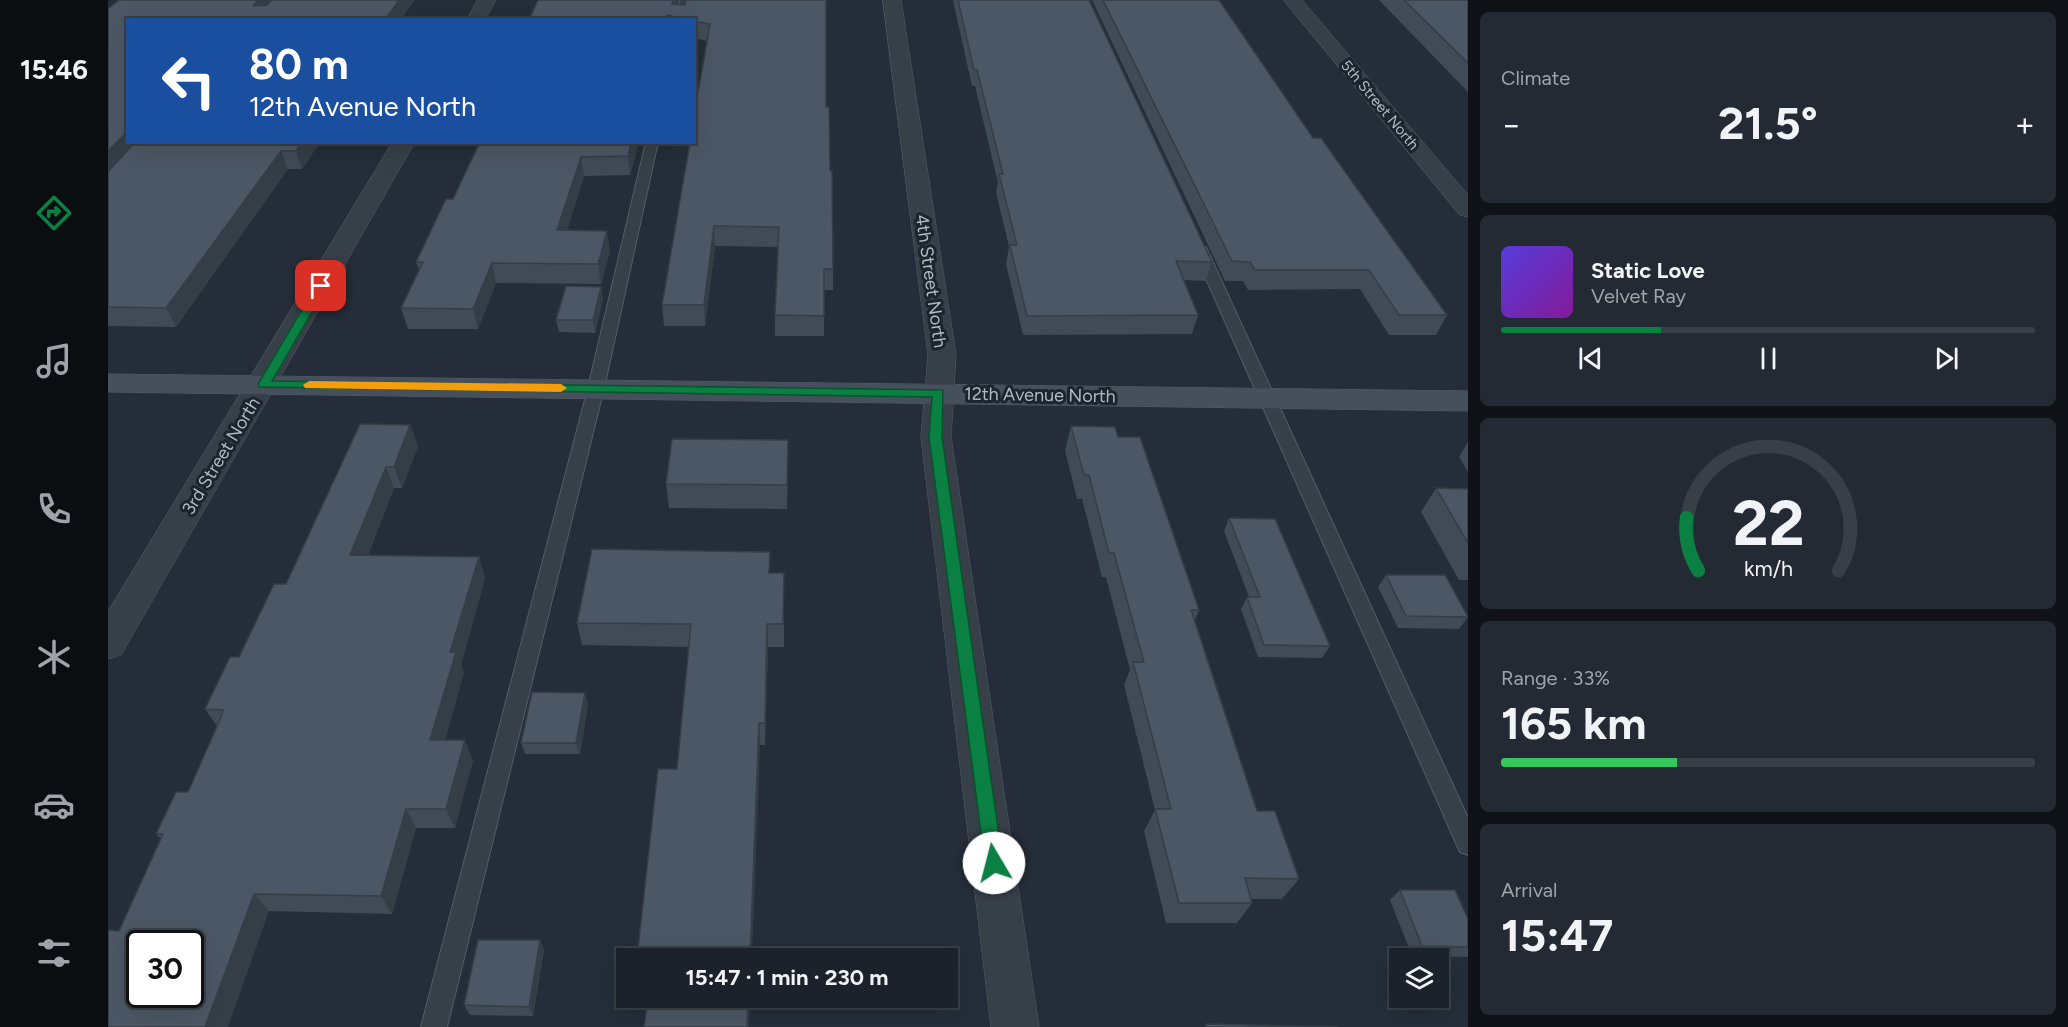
<!DOCTYPE html>
<meta charset="utf-8">
<style>
body{margin:0;font-family:Figtree,sans-serif;background:#242a33;color:#f1f3f6;height:100vh;display:flex;flex-direction:column;font-size:22px;white-space:nowrap}
*{box-sizing:border-box;margin:0}
p{font-size:20px;color:#a0a4a9}
.icon{flex:none;width:33px;height:33px;fill:none;stroke:currentColor;stroke-width:2;stroke-linecap:round;stroke-linejoin:round}
.map{position:relative;flex:1;overflow:hidden}
.side{display:flex;flex-direction:column;gap:12px;padding:12px;background:#0f1318;width:600px}
.side>*{flex:none}
.banner{position:absolute;left:18px;top:18px;width:570px;height:126px;border-radius:0px;box-shadow:0 6px 24px #0002,0 0 0 2px #393f47;background:#1a4fa0;color:#fff;overflow:hidden}
.buttons{position:absolute;left:1281px;top:948px;display:grid;gap:12px}
.buttons a{display:grid;place-items:center;width:60px;height:60px;border-radius:0px;background:#1b222b;box-shadow:0 6px 24px #0002,0 0 0 2px #393f47;font-size:30px}
.speed{position:absolute;left:18px;top:930px;display:flex;gap:12px;font-size:30px;font-weight:700;text-align:center}
.speed>*{display:grid;place-content:center;width:78px;height:78px;border-radius:50%;background:#1b222b;box-shadow:0 6px 24px #0002,0 0 0 2px #393f47;line-height:1}
.speed .limit{border:3px solid #111;border-radius:9px;background:#fff;color:#111}
.pin{position:absolute;display:grid;place-items:center;width:51px;height:51px;color:#fff;margin:-26px;border-radius:12px;box-shadow:0 3px 9px #0006}
.me{position:absolute;width:66px;margin:-33px;rotate:352deg;stroke-linejoin:round;filter:drop-shadow(0 0 4px #0008)}
.turn{display:flex;align-items:center;gap:21px;height:126px;padding:0 24px;font-size:27px}
.turn .icon{width:78px;height:78px;stroke-width:2.5}
.turn b{display:block;font-size:42px;line-height:51px}
.big{font-size:45px;font-weight:700;line-height:1.1}
.side .tile{flex:1;display:flex;flex-direction:column;justify-content:center;gap:9px;min-width:0;padding:0 21px;border-radius:9px;background:#242a33}
.side .dial{align-items:center;gap:0}
.dial svg{height:156px;overflow:visible;fill:none;stroke:#393f47;stroke-width:7;stroke-linecap:round;text-anchor:middle}
.dial text{fill:#f1f3f6;stroke:none}
.song{display:flex;align-items:center;gap:18px}
.cover{width:72px;height:72px;border-radius:9px;background:linear-gradient(135deg,hsl(250 70% 55%),hsl(290 70% 35%))}
.played{height:6px;border-radius:3px;background:linear-gradient(90deg,#0b8043 30%,#393f47 30%)}
.keys{display:flex;justify-content:space-around;direction:ltr}
.heat{display:flex;justify-content:space-between;align-items:center;font-size:33px;direction:ltr}
.charge{height:9px;border-radius:4px;background:linear-gradient(90deg,#34c759 33%,#393f47 0)}
.trip{position:absolute;left:508px;top:948px;width:342px;height:60px;border-radius:0px;background:#1b222b;box-shadow:0 6px 24px #0002,0 0 0 2px #393f47;font-weight:700;line-height:60px;text-align:center}
main{display:flex;flex:1;min-height:0}
.tab-bar{display:flex;flex-direction:column;width:108px;justify-content:space-around;align-items:center;background:#0b0e11;color:#a0a4a9}
.tab-bar .icon{width:42px;height:42px}
.tab-bar .on{color:#0b8043}
.tab-bar b{font-size:27px;color:#f1f3f6}
.map>svg:first-child{display:block}
.lines{fill:none;stroke-linecap:round;stroke-linejoin:round}
.service-casing{stroke:#555d67;stroke-width:2}
.minor-casing{stroke:#555d67;stroke-width:1}
.secondary-casing{stroke:#555d67;stroke-width:1}
.service{fill:#373f49;fill-rule:evenodd}
.minor{fill:#373f49;fill-rule:evenodd}
.secondary{fill:#464f5c;fill-rule:evenodd}
.wall{fill:#414b57}
.shaded-wall{fill:#353d47}
.building{fill:#4c5765;stroke:#353d47;stroke-width:1.5;fill-rule:evenodd}
.route{fill:#0b8043;stroke:#07532c;stroke-width:1.5}
.slow{fill:#f59e0b}
.labels{text-anchor:middle;stroke-width:6;stroke-linejoin:round;paint-order:stroke}
.far-street-label{font-size:15px;fill:#b2bac5;stroke:#1c242e}
.street-label{font-size:18px;fill:#b2bac5;stroke:#1c242e}
</style>
<main>
<nav class="tab-bar">
<b>15:46</b>
<svg class="icon on" aria-label="directions" viewBox="0 0 24 24"><path d="M12 3l9 9-9 9-9-9zM9 14v-3h6M13 9l2 2-2 2"/></svg>
<svg class="icon" aria-label="music" viewBox="0 0 24 24"><path d="M9 18V5l10-2v13"/><circle cx="6" cy="18" r="3"/><circle cx="16" cy="16" r="3"/></svg>
<svg class="icon" aria-label="phone" viewBox="0 0 24 24"><path d="M5 4h4l2 5-3 2q2 4 5 5l2-3 5 2v4C11 20 4 13 5 4z"/></svg>
<svg class="icon" aria-label="climate" viewBox="0 0 24 24"><path d="M12 3v18M4 7l16 10M4 17L20 7"/></svg>
<svg class="icon" aria-label="car" viewBox="0 0 24 24"><path d="M5 17H2v-5l4-1 3-4h7l3 4 3 1v5h-3M9 17h6M6 11h13"/><circle cx="7" cy="17" r="2"/><circle cx="17" cy="17" r="2"/></svg>
<svg class="icon" aria-label="filters" viewBox="0 0 24 24"><path d="M4 7h16M4 17h16"/><circle cx="9" cy="7" r="2"/><circle cx="15" cy="17" r="2"/></svg>
</nav>
<div class="map">
<svg width="1360" height="1027" viewBox="0 0 1360 1027">
<rect width="100%" height="100%" fill="#242d39"/>
<g class="lines">
<defs>
<g id="service">
<path d="M572,0h10l-5,20h-10z"/>
<path d="M538,142h12l-54,246 -157,639h-26l167,-639z"/>
<path d="M1091,243l7,4 262,571v37l-8,-3 -268,-605z"/>
</g>
<g id="minor">
<path d="M370,0h18l-11,20h-18z"/>
<path d="M775,0h18l55,355 -5,82 88,590h-48l-70,-590 7,-82z"/>
<path d="M1176,0h18l166,195v22l-8,-2z"/>
<path d="M285,142h22l-294,513 -13,4v-47z"/>
</g>
<path id="secondary" d="M0,374l1360,17v20l-1360,-19z"/>
</defs>
<use href="#service" class="service-casing"/>
<use href="#minor" class="minor-casing"/>
<use href="#secondary" class="secondary-casing"/>
<use href="#service" class="service"/>
<use href="#minor" class="minor"/>
<use href="#secondary" class="secondary"/>
</g>
<g class="wall">
<path d="M306,0l-13,20h-273v122h192l-18,27h-14l-112,158 -68,-1v-317z"/>
<path d="M430,0h140l-1,4 8,1 141,102 4,64 3,98v21h-9v46h-49v-21l3,-68 -63,-1 -10,80h-41l-2,-21 45,-264 -13,-3v-18h-165z"/>
<path d="M845,0h136l123,262 -6,19 -22,-1 14,35 -6,19 -169,1 -17,-71 3,-17 -13,-55 2,-9 -23,-97h-3z"/>
<path d="M984,0h127l94,138 134,177 -11,20h-47l-29,-46 -112,1 -5,-9h-18z"/>
<path d="M1271,0h89v92z"/>
<path d="M372,142h159l-9,33 -46,1 -17,54 43,21 -9,33 -105,-1 -18,46h-70l-7,-21 18,-38 -3,-8 37,-63z"/>
<path d="M493,287l2,12 -8,34 -36,-1 -3,-12z"/>
<path d="M302,425l8,21 -16,42h-8l-26,67 111,2 6,21 -24,87 3,7 -19,68 28,20 -18,68h-39l-24,86 -123,-3 -150,20 42,-92 -5,-5 32,-42 29,-66 -12,-17 81,-125z"/>
<path d="M963,426l47,11 81,173 -4,10 62,191 42,68 -17,20h-31l1,4 -15,20h-71l-22,-92 11,-21 -31,-125 6,-15 -24,-93h-4l-20,-78h-5l-12,-49z"/>
<path d="M1360,442v30l-9,-15z"/>
<path d="M680,464l-1,45 -118,-1 -3,-24z"/>
<path d="M1328,488l32,1v91h-9l-38,-68z"/>
<path d="M1121,518l101,128 -8,12 -64,-1 -17,-48 6,-12h2l-25,-66z"/>
<path d="M662,573h14v74h-16l-3,98h-5l-83,24 12,-122 -107,-2 -5,-22z"/>
<path d="M1278,575l82,42 -9,12 -61,-1 -20,-41z"/>
<path d="M477,693l3,12 -8,49h-55l-4,-11z"/>
<path d="M1292,890l68,29v38l-56,-1 -22,-56z"/>
<path d="M432,940l4,10 -11,66 -63,-1 -6,-10z"/>
</g>
<g class="shaded-wall">
<path d="M150,0h18l-16,20 -7,-14z"/>
<path d="M291,0h15l-13,20h-16z"/>
<path d="M565,0h5l-4,17 -2,-13z"/>
<path d="M20,131v11h14l-34,37v-28z"/>
<path d="M193,142h19l-18,27 -6,-18z"/>
<path d="M523,142h8l-9,33 -2,-19z"/>
<path d="M173,151l7,18 -112,158 -10,-19z"/>
<path d="M473,157l3,19 -23,74 -4,-20z"/>
<path d="M606,226l1,20 -10,80 -1,-21z"/>
<path d="M499,231l3,20 -9,33 -3,-20z"/>
<path d="M384,263l4,20 -18,46 -5,-20z"/>
<path d="M493,287l2,12 -8,34 -2,-13z"/>
<path d="M302,425l8,21 -16,42 -8,-21z"/>
<path d="M680,440v24l-1,45v-24z"/>
<path d="M278,467l8,21 -35,88 -9,-21z"/>
<path d="M371,557l6,21 -24,87 3,7 -25,88 -9,-20 20,-88z"/>
<path d="M659,624l1,23 -3,98v-22z"/>
<path d="M477,693l3,12 -8,49 -4,-11z"/>
<path d="M651,723l1,22 -8,213h-2z"/>
<path d="M357,740l8,20 -18,68 -9,-19z"/>
<path d="M298,809l10,19 -24,86 -11,-18z"/>
<path d="M146,894l15,17 -41,116h-23z"/>
<path d="M432,940l4,10 -11,66 -4,-9z"/>
<path d="M640,998h2l-1,29h-2z"/>
</g>
<g class="building">
<path d="M11,0h139l-5,6 14,-1 5,-5h127l-14,20h-257v111l-20,20v-142z"/>
<path d="M430,0h135l-1,4 13,1 1,-5h140v107h3l1,64h2l1,98h-9v47l-49,-1 4,-88 -65,-1 -10,79h-42l28,-163h4v-27l16,-91 -16,-3v-1h-6l-21,-5 -2,5h-136z"/>
<path d="M850,0h131l123,262 -36,-1 22,54 -171,1 -17,-71h7l-18,-71h4l-26,-104h-3z"/>
<path d="M995,0h116l94,138h8l126,177h-48l-30,-45h-114l-5,-8 -18,-1z"/>
<path d="M1296,0h64v63z"/>
<path d="M27,142h166l-5,9h-15l-115,157 -58,-1v-135z"/>
<path d="M372,142h151l-3,14 -47,1 -24,73 50,1 -9,33 -106,-1 -19,46 -72,-1 22,-46h-7l30,-63h7z"/>
<path d="M458,286l35,1 -8,33h-37z"/>
<path d="M252,424l50,1 -16,42h-8l-36,88 129,2 -29,95h6l-26,88h35l-19,69h-40l-25,87 -127,-2 -49,133h-97v-97l11,1 44,-97h-7l20,-42h12l34,-77 1,-5 -18,-1 25,-52h9l35,-73h12zM32,944h50v50h-50z"/>
<path d="M963,426l44,1 3,10h22l59,173h-8l66,201h18l24,68 -54,-1 7,25h-73l-24,-94h16l-38,-147h11l-30,-109h-5l-20,-78h-5z"/>
<path d="M564,439l116,1 -1,45 -121,-1z"/>
<path d="M1328,488l32,1v54z"/>
<path d="M1121,518l46,1 55,127 -66,-1 -17,-48h13z"/>
<path d="M484,549l178,3 -1,21h15l-1,51h-16l-2,99h-6l-9,235h-113l21,-189h19l14,-145 -114,-1z"/>
<path d="M1278,575h59l23,42 -62,-1z"/>
<path d="M424,692l53,1 -9,50h-55z"/>
<path d="M1292,890h55l13,29v28l-46,-1z"/>
<path d="M370,940h62l-11,67 -65,-2z"/>
<path d="M540,998h100l-1,29h-103z"/>
<path d="M1098,1024l132,3h1h-133z"/>
</g>
<path class="route" d="M213,282l6,4 -55,95 671,9 -1,47 61,426 -3,6 -6,3 -6,-3 -3,-6 -56,-426 3,-40 -673,-10 -1,-3 58,-98z"/>
<path class="slow" d="M201,381l252,3 6,4 -6,4 -256,-4 -2,-3z"/>
<g class="labels">
<g class="far-street-label">
<text transform="translate(1272 105) rotate(50)" y="5">5th Street North</text>
</g>
<g class="street-label">
<text transform="translate(823 281) rotate(82)" y="6">4th Street North</text>
<text transform="translate(932 395) rotate(1)" y="6">12th Avenue North</text>
<text transform="translate(113 456) rotate(-59)" y="6">3rd Street North</text>
</g>
</g>
</svg>
<div class="buttons">
<a><svg class="icon" aria-label="layers" viewBox="0 0 24 24"><path d="M12 4l9 5-9 5-9-5zM3 14l9 5 9-5"/></svg></a>
</div>
<div class="speed"><div class="limit">30</div></div>
<div class="pin" style="left:213px;top:286px;background:#d93025"><svg class="icon" aria-label="arrive" viewBox="0 0 24 24"><path d="M6 21V4h12l-3 4 3 4H6"/></svg></div>
<svg class="me" style="left:886px;top:863px" viewBox="-20 -20 40 40"><circle r="19" fill="#fff"/><path d="M0-13L10 11 0 6-10 11z" fill="#0b8043"/></svg>
<div class="trip">15:47 · 1 min · 230 m</div>
<div class="banner">
<div class="turn"><svg class="icon" aria-label="left" viewBox="0 0 24 24"><path d="M17 20v-9H6M10 6l-5 5 5 5"/></svg><div><b>80 m</b>12th Avenue North</div></div>
</div>
</div>
<section class="side">
<div class="tile"><p>Climate</p>
<div class="heat"><a>−</a><b class="big">21.5°</b><a>+</a></div>
</div>
<div class="tile">
<div class="song"><i class="cover"></i><div><b>Static Love</b><p>Velvet Ray</p></div></div>
<div class="played"></div>
<div class="keys"><svg class="icon" aria-label="previous" viewBox="0 0 24 24"><path d="M18 5L8 12l10 7zM5 5v14"/></svg><svg class="icon" aria-label="pause" viewBox="0 0 24 24"><path d="M8 5v14M16 5v14"/></svg><svg class="icon" aria-label="next" viewBox="0 0 24 24"><path d="M6 5l10 7-10 7zM19 5v14"/></svg></div>
</div>
<div class="tile dial"><svg viewBox="0 0 100 80">
<path d="M14 69A42 42 0 1 1 86 69"/>
<path d="M14 69A42 42 0 0 1 8 42" stroke="#0b8043"/>
<text x="50" y="56" font-size="32" font-weight="700">22</text>
<text x="50" y="72" font-size="11">km/h</text>
</svg></div>
<div class="tile"><p>Range · 33%</p><b class="big">165 km</b><div class="charge"></div></div>
<div class="tile"><p>Arrival</p><b class="big">15:47</b></div>
</section>
</main>
